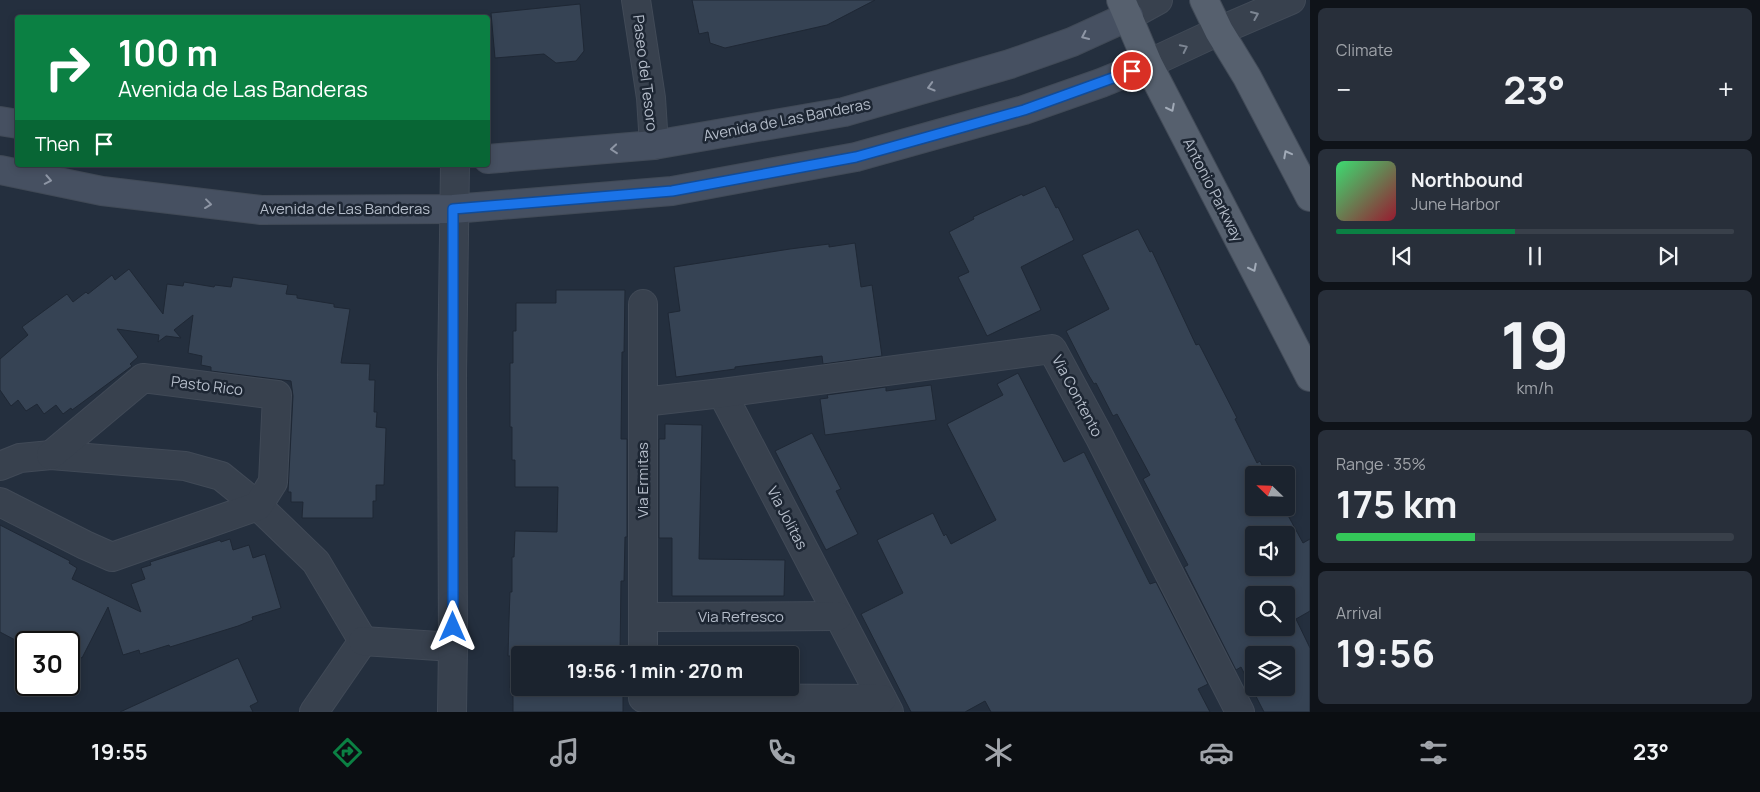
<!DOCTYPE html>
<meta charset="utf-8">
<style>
body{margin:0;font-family:Manrope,sans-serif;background:#282f3a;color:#f1f3f6;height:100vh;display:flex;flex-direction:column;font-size:19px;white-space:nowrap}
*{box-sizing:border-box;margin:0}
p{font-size:16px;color:#a0a4aa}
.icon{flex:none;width:28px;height:28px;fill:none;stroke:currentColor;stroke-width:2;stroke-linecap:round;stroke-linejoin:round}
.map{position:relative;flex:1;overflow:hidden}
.sheet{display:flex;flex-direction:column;gap:8px;padding:8px;background:#0f1319;width:450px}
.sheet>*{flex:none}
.banner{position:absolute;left:15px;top:15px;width:475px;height:152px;border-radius:5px;box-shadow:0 2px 8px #0003,0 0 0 1px #39404a;background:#0b8043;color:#fff;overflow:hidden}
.needle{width:32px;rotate:293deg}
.tools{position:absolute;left:1245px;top:466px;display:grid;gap:10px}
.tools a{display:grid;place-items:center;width:50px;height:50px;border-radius:5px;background:#1b232e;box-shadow:0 2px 8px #0003,0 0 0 1px #39404a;font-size:25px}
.speed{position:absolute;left:15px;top:631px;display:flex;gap:10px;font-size:25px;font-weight:700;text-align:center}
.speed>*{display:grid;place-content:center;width:65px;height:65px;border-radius:50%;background:#1b232e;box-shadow:0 2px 8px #0003,0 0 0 1px #39404a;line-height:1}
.speed .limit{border:2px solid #111;border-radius:8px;background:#fff;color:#111}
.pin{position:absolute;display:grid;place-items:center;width:42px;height:42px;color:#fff;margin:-21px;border:2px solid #fff;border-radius:50%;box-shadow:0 1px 5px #0007}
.me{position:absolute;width:55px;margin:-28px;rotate:0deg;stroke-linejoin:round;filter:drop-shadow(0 0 4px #0008)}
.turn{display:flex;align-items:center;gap:18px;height:105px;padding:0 20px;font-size:22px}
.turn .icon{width:65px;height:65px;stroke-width:2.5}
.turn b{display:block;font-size:35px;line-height:42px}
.then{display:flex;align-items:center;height:48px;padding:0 20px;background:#0003;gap:10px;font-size:19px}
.big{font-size:38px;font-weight:700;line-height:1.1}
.sheet .card{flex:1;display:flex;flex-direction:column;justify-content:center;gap:8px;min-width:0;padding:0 18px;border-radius:8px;background:#282f3a}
.sheet .dial{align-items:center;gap:0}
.dial b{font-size:65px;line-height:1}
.song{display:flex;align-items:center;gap:15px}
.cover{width:60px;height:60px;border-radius:8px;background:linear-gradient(135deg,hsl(140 70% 55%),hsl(350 70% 35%))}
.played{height:5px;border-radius:2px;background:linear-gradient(90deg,#0b8043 45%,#39404a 45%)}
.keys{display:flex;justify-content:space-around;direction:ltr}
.heat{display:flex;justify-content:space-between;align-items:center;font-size:28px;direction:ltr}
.charge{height:8px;border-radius:4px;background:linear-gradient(90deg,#34c759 35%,#39404a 0)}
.trip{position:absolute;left:511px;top:646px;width:288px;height:50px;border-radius:5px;background:#1b232e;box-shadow:0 2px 8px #0003,0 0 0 1px #39404a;font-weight:700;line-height:50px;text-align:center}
.dock{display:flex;height:80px;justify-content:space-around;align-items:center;background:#0b0e12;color:#a0a4aa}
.dock .icon{width:35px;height:35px}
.dock .on{color:#0b8043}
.dock b{font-size:22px;color:#f1f3f6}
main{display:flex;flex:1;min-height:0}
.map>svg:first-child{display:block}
.building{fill:#364354;stroke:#1f2835;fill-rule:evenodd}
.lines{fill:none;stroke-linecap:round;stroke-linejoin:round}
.minor-casing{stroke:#414a57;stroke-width:30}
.tertiary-casing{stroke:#414a57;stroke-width:30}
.secondary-casing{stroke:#414a57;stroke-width:30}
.primary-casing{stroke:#414a57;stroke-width:30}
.minor{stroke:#38414e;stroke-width:28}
.tertiary{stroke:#38414e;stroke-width:28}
.secondary{stroke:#465061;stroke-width:28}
.primary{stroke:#56606e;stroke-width:28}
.oneway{stroke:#7c8592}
.oneway2{stroke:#8e96a5}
.oneway3{stroke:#a1aab7}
.route-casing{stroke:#114b97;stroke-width:12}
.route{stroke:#1a73e8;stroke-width:9}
.labels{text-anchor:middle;stroke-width:5;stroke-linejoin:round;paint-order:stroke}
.street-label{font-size:15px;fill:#b4bcc9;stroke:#1d2633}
</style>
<main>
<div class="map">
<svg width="1310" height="712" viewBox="0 0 1310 712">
<rect width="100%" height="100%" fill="#242f3e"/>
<g class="building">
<path d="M692,0h183l-48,25 -102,23 -15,-5 -2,-11 -9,2z"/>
<path d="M580,4l4,47 -8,10 -20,2 -12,-9 -49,4 -4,-45z"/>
<path d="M1045,186l11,22 2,-1 16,33 -53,27 20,43 -54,26 -29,-59 11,-5 -20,-40 25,-13 -1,-2 49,-23 1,2z"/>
<path d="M1138,229l12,23 2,-1 44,94 3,-1 38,74 -2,1 22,44 3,-2 7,14h-13v33h30l19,35 7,-4v72l-14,8 14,29v64h-46l-23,-45 -5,3 -52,-103 4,-2 -45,-86 7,-4 -33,-61 -4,2 -17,-33 -2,1 -6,-10 -22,-43 43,-22 -27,-54zM1254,535h32v33h-32zM1254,595h32v33h-32zM1254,655h32v33h-32z"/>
<path d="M855,243l6,44 11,-2 10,71 -59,8 -1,-8 -87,11v2l-59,8 -8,-64 12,-2 -6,-44 116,-18 39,-5v3z"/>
<path d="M129,269l34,45 4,-30 16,2 1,-4 30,5 1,-2 16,2 2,-10 55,8 -2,9 11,1v3l37,6v3l16,2 -9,54 29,1 -1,16h6l-1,32h3l-1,15 10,1 -2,57h-8v16h-3v17h-71l1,-16h-12v-10h-3l5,-96 -2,-15 -80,-10v-4l-10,-2 1,-9 -14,-3 5,-38 -19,15 7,8 -15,-2 -8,6 1,-7 -42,-6 21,28 -8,7 2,2 -60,44 -1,-2 -8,6 -7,-9 -12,9 -7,-10 -11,7 -8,-11 -7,6 -11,-16v-31l28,-24 -6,-8 45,-33 6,8 13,-10 2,2 24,-19 3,5z"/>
<path d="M556,290h69l-1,62h-2l-1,87h6v98h-2l-1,44h-3l-1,74h-100v33h103v24h-110v-23l-3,-1 1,-32h-3l1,-36 1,-28h2v-35h2l1,-26 42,1 1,-45h-43v-27h-3v-33h-2v-64h3v-32h3v-28h40z"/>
<path d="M1018,373l46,89 20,-10 66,132 6,-2 52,102 -10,5 12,23h-219l-6,-11 -20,11h-54l-50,-98 42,-21 -26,-53 56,-27 11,23 2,-2 5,10 45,-24 -49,-96 56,-29 -6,-11z"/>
<path d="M931,385l5,35 -111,15 -5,-36 8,-1 -1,-3 59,-8v4z"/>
<path d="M665,424l37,1 -3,134 86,1 -1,36h-112v-58h-13v-99h6z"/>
<path d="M812,433l29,56 -5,2 22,43 -32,16 -51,-99z"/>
<path d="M0,525l70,36 -1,2 8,5 -5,11 69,33 -10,-28 14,-5 -4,-11 10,-3 -1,-3 70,-22 1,2 9,-3 3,11 16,-5 4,13 12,-4 16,54 -29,9 1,3 -15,6 -68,21 -1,-2 -29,9 -1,-4 -16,5 -15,-48 -26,51 -13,-7v-9h-18l-13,-6 -2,6 -15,-8 -4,7 -17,-9z"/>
<path d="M238,658l20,44 -8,4 3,6h-133z"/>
</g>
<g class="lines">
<defs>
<g id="minor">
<path d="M636,0l15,98 3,47"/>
<path d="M722,393l167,319"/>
<path d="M643,402l79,-9 330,-44 47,87 141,276"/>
<path d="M0,466l20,-8 31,-3 134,11 36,10 37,30 58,56 47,79 -49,71"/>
<path d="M0,502l85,43 27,12 146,-51 15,-24 4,-87 -134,-17 -92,77"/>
<path d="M643,617l195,-1"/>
<path d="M363,641l90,6"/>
<path d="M643,655v-351"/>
<path d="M643,698l239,1"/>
<path d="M452,712l1,-65 -1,-272 3,-210"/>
</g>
<g id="tertiary">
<path d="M1129,16l29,-16"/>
<path d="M1148,64l71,-33 72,-31"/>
</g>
<g id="secondary">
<path d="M0,121l18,3"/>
<path d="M488,159l166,-14 190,-33 166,-48 62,-22 57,-26"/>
<path d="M0,170l102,21 159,19 192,-1 219,-18 184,-34 168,-47 77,-27 47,-19"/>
</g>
<g id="primary">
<path d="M1121,0l27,64 162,313"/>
<path d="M1204,0l15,31 28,46 63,120"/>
</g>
</defs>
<use href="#minor" class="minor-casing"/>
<use href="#tertiary" class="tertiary-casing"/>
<use href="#secondary" class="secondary-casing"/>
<use href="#primary" class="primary-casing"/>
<use href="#minor" class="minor"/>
<use href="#tertiary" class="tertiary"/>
<use href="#secondary" class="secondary"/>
<use href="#primary" class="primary"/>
</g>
<defs><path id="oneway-chevron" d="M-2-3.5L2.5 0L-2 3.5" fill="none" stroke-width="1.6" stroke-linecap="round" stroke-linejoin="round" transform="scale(1.25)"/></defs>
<g class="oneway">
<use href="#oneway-chevron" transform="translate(1255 15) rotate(-23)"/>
<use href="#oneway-chevron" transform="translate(1184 48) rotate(-26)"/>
</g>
<g class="oneway2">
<use href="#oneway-chevron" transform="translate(1085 36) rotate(155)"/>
<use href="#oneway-chevron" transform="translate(931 87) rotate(164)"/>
<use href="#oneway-chevron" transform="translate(614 149) rotate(175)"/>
<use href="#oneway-chevron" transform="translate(48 180) rotate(11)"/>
<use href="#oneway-chevron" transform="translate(208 204) rotate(7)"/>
</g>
<g class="oneway3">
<use href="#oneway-chevron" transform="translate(1171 108) rotate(63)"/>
<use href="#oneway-chevron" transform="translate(1287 154) rotate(-118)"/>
<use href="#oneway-chevron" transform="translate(1253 268) rotate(63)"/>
</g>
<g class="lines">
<defs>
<path id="route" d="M453,627v-418l219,-18 184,-34 168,-47 108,-39"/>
</defs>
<use href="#route" class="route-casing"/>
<use href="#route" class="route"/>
</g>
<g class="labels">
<g class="street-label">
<text transform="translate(645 73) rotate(83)" y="5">Paseo del Tesoro</text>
<text transform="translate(787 120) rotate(-11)" y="5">Avenida de Las Banderas</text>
<text transform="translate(1213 190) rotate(63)" y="5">Antonio Parkway</text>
<text x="345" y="214">Avenida de Las Banderas</text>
<text transform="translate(207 386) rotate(7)" y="5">Pasto Rico</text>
<text transform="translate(1077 396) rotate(62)" y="5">Via Contento</text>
<text transform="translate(643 480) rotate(-90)" y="5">Via Ermitas</text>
<text transform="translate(787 518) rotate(62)" y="5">Via Jolitas</text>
<text x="741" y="622">Via Refresco</text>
</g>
</g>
</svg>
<div class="tools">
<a><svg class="needle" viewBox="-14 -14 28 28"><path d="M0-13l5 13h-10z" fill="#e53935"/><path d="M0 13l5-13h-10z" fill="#a0a4aa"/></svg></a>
<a><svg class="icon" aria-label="sound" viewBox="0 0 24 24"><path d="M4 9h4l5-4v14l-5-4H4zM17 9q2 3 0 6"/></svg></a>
<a><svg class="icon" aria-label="search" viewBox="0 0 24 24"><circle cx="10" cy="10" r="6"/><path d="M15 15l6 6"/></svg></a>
<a><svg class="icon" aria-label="layers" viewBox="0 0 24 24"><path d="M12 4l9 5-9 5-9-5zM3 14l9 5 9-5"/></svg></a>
</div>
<div class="speed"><div class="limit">30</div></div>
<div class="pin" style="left:1132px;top:71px;background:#d93025"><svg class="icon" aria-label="arrive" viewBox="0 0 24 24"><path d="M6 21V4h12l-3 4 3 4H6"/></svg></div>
<svg class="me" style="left:453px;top:627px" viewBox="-20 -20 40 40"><path d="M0-17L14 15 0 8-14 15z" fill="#1a73e8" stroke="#fff" stroke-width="4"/></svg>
<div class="trip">19:56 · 1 min · 270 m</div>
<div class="banner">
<div class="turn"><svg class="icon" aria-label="right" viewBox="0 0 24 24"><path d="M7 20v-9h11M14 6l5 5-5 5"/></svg><div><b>100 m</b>Avenida de Las Banderas</div></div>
<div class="then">Then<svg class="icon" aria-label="arrive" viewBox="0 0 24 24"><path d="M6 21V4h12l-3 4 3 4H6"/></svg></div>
</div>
</div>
<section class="sheet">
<div class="card"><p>Climate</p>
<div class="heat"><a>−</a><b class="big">23°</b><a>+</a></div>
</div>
<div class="card">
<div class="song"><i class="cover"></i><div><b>Northbound</b><p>June Harbor</p></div></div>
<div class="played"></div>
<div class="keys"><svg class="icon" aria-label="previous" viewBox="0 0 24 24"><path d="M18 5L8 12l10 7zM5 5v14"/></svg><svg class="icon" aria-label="pause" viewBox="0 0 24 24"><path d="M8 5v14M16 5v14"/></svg><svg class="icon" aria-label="next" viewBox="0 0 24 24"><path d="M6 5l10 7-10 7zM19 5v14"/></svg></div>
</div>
<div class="card dial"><b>19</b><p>km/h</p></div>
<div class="card"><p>Range · 35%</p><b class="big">175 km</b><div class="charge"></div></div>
<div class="card"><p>Arrival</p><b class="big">19:56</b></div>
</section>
</main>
<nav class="dock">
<b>19:55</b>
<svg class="icon on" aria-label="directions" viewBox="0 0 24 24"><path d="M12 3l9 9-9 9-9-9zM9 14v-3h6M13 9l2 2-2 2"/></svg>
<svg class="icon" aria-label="music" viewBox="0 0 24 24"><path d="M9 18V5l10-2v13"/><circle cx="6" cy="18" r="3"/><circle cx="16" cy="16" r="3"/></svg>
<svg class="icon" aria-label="phone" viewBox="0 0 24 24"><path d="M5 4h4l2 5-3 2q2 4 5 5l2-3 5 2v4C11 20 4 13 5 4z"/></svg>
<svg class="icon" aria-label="climate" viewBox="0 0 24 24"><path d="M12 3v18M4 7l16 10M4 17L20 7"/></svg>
<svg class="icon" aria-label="car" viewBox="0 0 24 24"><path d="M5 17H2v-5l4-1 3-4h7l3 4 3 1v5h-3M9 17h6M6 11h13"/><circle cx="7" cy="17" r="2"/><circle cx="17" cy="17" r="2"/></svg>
<svg class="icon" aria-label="filters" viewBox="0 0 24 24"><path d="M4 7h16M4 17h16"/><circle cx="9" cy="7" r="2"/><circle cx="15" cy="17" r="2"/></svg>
<b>23°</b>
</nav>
